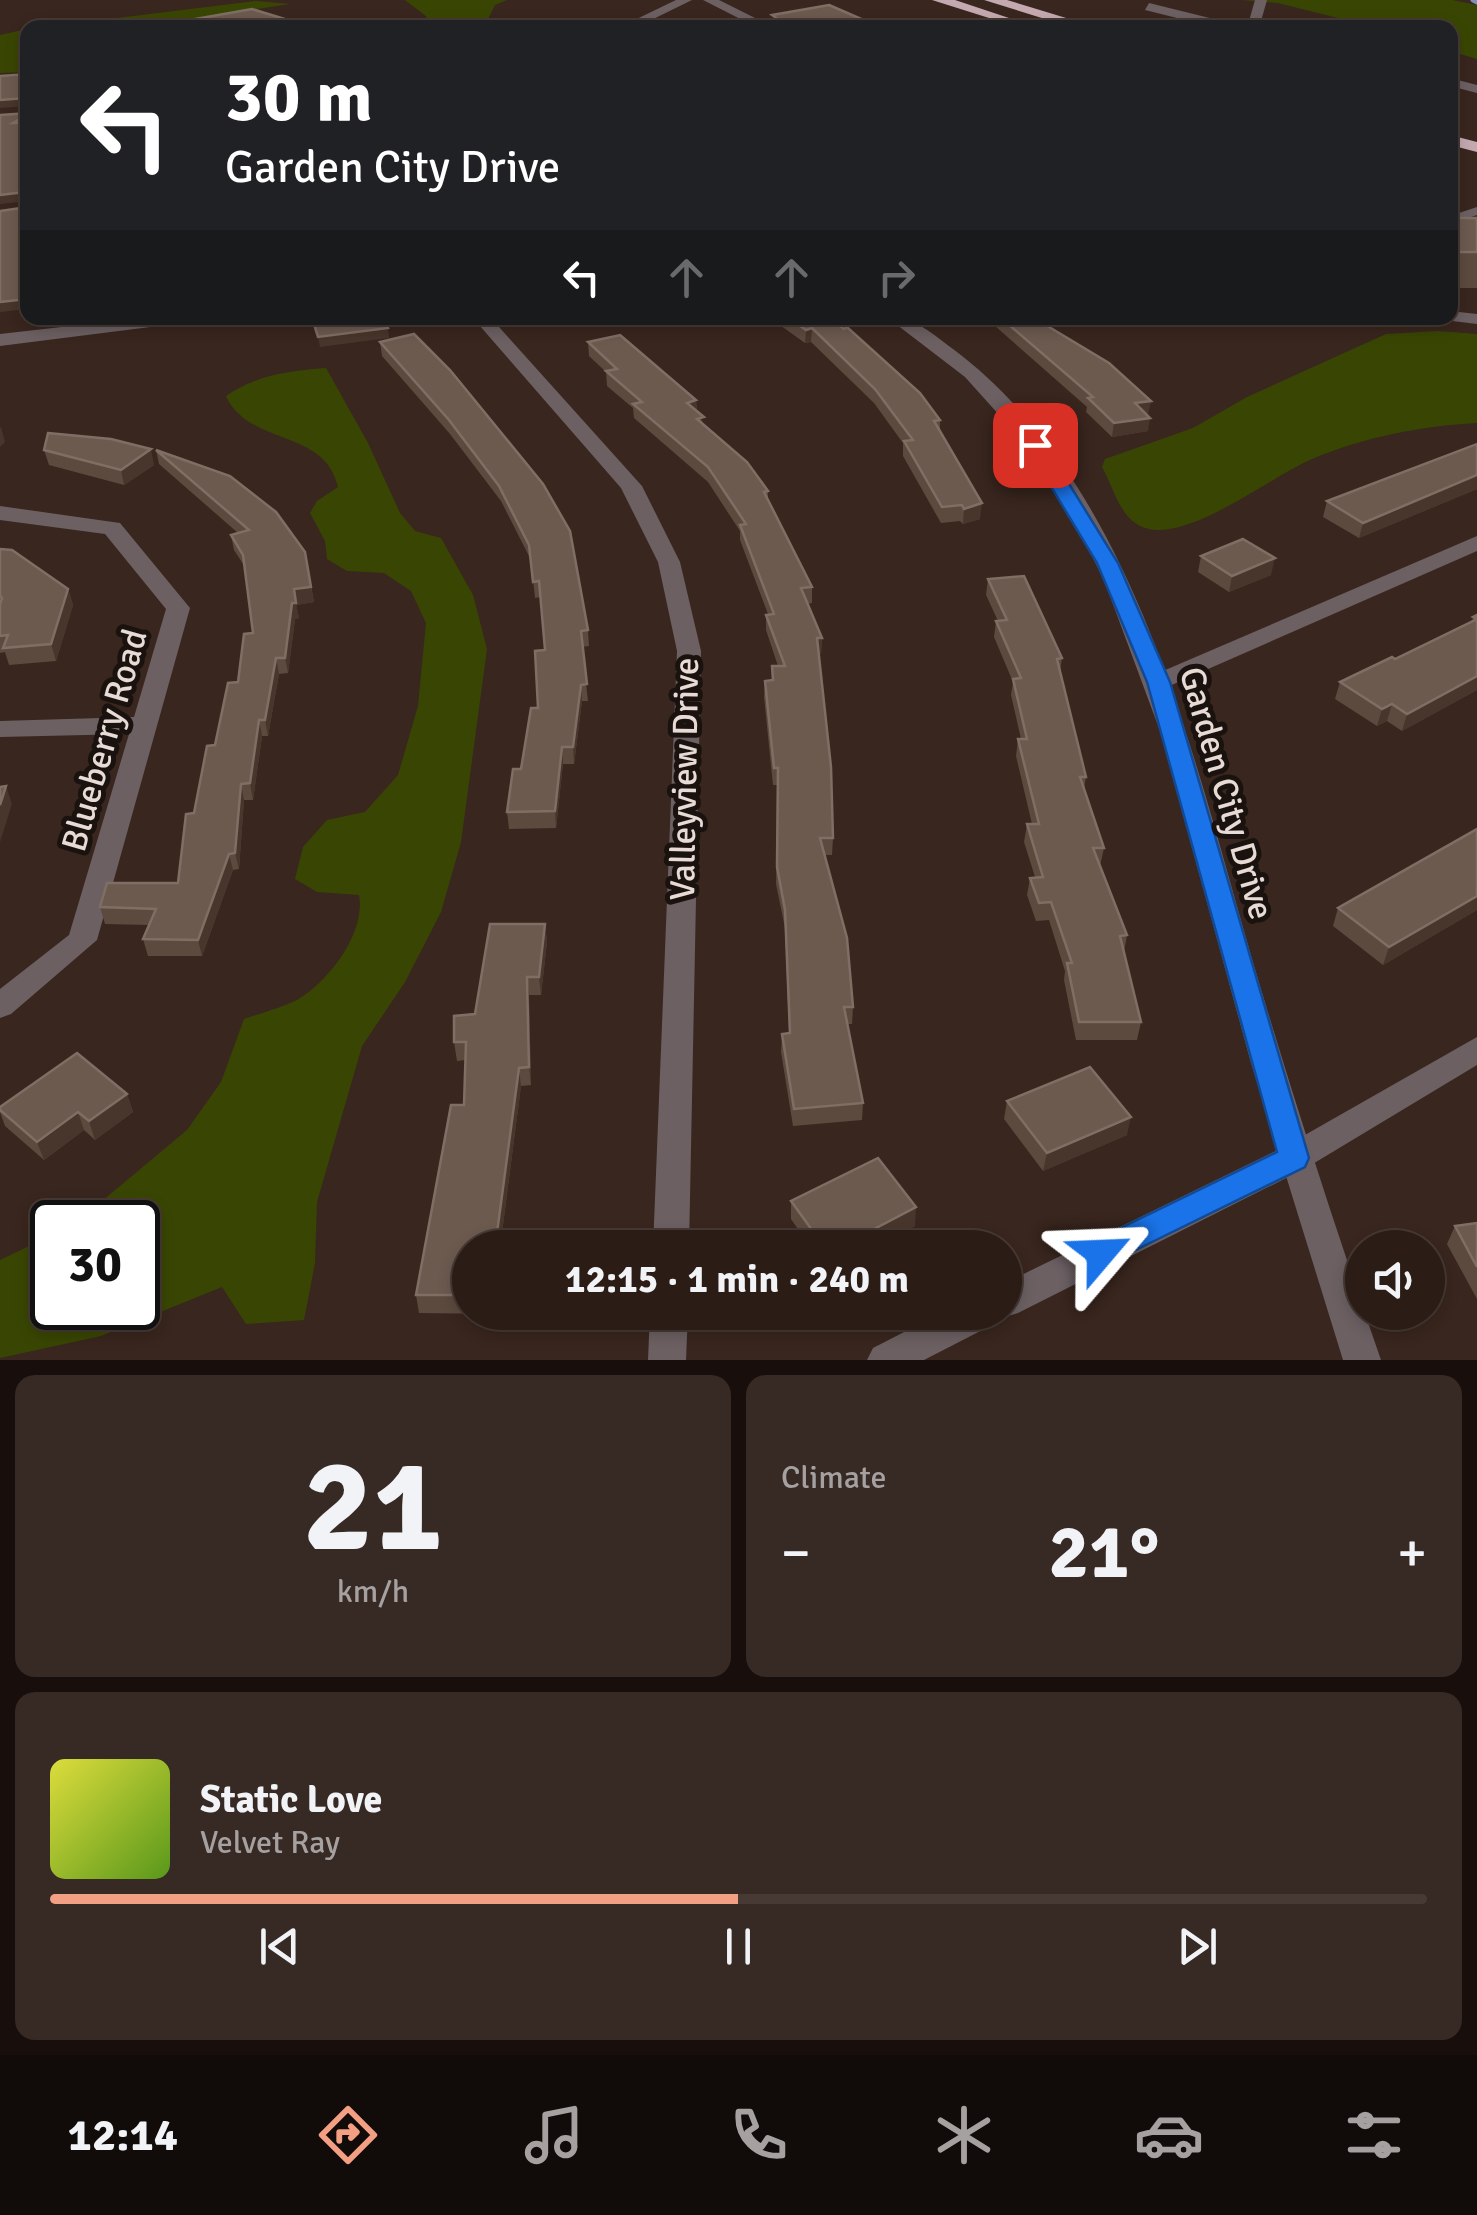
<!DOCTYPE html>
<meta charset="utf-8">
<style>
body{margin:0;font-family:Signika,sans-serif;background:#372923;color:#f1f3f6;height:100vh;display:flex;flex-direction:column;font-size:38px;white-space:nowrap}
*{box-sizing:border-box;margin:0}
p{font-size:32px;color:#a6a1a1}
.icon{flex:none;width:55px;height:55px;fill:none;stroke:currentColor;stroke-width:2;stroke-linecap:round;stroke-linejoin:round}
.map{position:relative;height:1360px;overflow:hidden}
.details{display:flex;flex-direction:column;gap:15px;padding:15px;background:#180f0c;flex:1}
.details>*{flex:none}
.top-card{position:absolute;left:20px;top:20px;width:1438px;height:305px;border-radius:20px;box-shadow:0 5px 15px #0003,0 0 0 2px #473a35;background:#202124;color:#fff;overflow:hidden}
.fabs{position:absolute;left:1345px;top:1230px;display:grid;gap:20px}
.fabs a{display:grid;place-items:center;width:100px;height:100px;border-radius:50%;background:#2b1c16;box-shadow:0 5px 15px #0003,0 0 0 2px #473a35;font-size:50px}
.speed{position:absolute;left:30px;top:1200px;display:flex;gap:20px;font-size:50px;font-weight:700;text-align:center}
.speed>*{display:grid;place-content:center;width:130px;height:130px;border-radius:50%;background:#2b1c16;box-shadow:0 5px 15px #0003,0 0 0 2px #473a35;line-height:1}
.speed .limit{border:5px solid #111;border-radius:15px;background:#fff;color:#111}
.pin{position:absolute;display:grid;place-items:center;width:85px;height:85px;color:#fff;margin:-42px;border-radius:20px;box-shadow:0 5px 15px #0006}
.me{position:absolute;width:110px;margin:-55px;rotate:64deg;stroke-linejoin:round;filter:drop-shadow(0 0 8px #0008)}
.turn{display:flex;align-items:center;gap:35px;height:210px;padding:0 40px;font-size:45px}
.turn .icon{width:130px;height:130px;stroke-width:2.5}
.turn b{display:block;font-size:70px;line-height:85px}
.lanes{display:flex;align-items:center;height:95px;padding:0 40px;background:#0003;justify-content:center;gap:50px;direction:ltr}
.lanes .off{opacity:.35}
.big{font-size:75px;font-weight:800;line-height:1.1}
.details .widget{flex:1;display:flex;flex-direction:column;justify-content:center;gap:15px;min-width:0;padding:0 35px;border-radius:20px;background:#372923}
.details .dial{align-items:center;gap:0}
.dial b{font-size:130px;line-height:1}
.song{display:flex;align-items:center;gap:30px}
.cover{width:120px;height:120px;border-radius:15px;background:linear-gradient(135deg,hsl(60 70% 55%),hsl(90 70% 35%))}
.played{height:10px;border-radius:5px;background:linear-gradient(90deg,#f39f83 50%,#473a35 50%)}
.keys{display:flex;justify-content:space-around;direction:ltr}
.heat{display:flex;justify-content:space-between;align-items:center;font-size:55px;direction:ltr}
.details .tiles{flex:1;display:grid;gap:15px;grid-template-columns:1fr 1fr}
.widget:last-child{grid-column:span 2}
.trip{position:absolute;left:452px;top:1230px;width:570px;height:100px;border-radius:50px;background:#2b1c16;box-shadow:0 5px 15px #0003,0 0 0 2px #473a35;font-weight:800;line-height:100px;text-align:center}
.tab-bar{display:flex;height:160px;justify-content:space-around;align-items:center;background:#110b09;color:#a6a1a1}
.tab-bar .icon{width:70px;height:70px}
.tab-bar .selected{color:#f39f83}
.tab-bar b{font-size:45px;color:#f1f3f6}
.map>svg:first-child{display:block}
.green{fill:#394603}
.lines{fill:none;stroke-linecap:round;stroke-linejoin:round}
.stream{stroke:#7e92b9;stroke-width:5}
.service{fill:#6c6063;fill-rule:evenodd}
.minor{fill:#6c6063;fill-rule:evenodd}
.tertiary{fill:#6c6063;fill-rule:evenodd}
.motorway{fill:#c4a9b0;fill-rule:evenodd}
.wall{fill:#5c4a3e}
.shaded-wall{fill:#48352b}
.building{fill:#6c5a4f;stroke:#7f6e64;stroke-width:2.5}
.route{fill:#1a73e8;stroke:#114b97;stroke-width:2.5}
.labels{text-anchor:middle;stroke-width:10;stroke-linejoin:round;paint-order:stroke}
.street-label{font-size:35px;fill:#e8dbd6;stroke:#1a120e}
</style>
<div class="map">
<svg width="1477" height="1360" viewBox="0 0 1477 1360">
<rect width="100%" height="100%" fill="#39261e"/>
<g class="green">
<path d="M405,0h102l-12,5 -11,22 -55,1 -3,-12z"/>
<path d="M1241,0h211l25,5v54l-27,-8v-23l-76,-1 -96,-24z"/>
<path d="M257,1l33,3 -150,23 -105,1z"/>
<path d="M27,29v43l-27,1v-38z"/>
<path d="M1438,331l39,3v89c-56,3 -113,14 -165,36 -42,18 -123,83 -167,69 -25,-8 -31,-40 -43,-61l3,-8 88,-31 54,-31 139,-63z"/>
<path d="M326,368l42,75 32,70 15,18 26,7 32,57 14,54 -26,193 -20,70 -36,70 -43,64 -45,156 -2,61 -11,57 -58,4 -24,-37 -121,49 -101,22v-98l52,-25v73h86v-86h-61l110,-92 34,-48 23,-63c17,-6 37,-11 53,-19 32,-19 69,-67 62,-105l-42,-3 -22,-13 8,-32 24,-27 38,-8 33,-37 20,-69 8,-83 -15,-32 -27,-18 -37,-2 -20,-12 -2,-18 -15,-28 7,-12 21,-14c-13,-59 -90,-41 -112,-91 30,-21 63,-25 100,-28z"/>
</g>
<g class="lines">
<path class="stream" d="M1473,0l4,2"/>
<path class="service" d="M1477,207v8l-27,9v-8z"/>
<g class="minor">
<path d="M703,0h16l56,28h-17z"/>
<path d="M1255,0h12l-8,28h-12z"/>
<path d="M1149,3l89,22 2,3h-23l-72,-18z"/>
<path d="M1450,78l27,7v8l-27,-7z"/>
<path d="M1450,311l27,3v10l-33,-4 6,-2z"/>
<path d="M141,318h50l-9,5 -182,23v-12z"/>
<path d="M473,318h18l151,168 38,76 21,89 -12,597h-36l24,-597 -19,-89 -37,-74z"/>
<path d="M0,506l120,17 70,85 -93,332 -86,74 -11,4v-29l69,-54 60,-201 -129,3v-16l134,-4 32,-108 -61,-75 -105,-14z"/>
<path d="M1477,536v15l-310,136 -9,3 -13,-8 4,-5z"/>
<path d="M1477,1037v28l-171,103 -288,145 -13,4 -7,-2 -4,9 -70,36h-57l6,-12 70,-36h62v-29l277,-135z"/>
<path d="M650,1312h38l-2,48h-38z"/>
</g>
<g class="tertiary">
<path d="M676,0h16l-57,28h-17z"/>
<path d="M888,318c26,-2 44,16 65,31 187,140 242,419 305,630 38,128 80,257 123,381h-38l-92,-297 -91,-332 -56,-151 -36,-71 -41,-63 -62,-69z"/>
</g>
<g class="motorway">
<path d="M932,0h23l60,20 -7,4z"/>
<path d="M984,0h23l92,28h-25z"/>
<path d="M1450,135l27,7v10l-27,-7z"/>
</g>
</g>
<g class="wall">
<rect x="1450" y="218" width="27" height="70"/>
<path d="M770,318h66l5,3 -1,5 100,94v11l40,88 -17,5 -3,-3 -19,2 -38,-67v-13l-29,-40 -63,-61 -6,1z"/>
<path d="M995,318h39l117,83 -4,14 1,16 -36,6 -26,-25 1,-5 -93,-82z"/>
<path d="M414,334l174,296 1,16 -7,1 6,54h-6l-8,63h-11l-7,64 -47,1 -2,-17 31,-104 7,-58 -5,-53 -5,1 -4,-38 -30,-59 -51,-67 -68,-78 -2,-14z"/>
<path d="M588,342l108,58 1,11 7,14 64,66v9l44,87v16l-5,1 15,34 -1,16h-3l15,184 -1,17h-8l29,152 -1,17h-5l16,79 -1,17 -69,6 -12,-74 1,-18h7l-4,-106 -9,-44 1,-99h-4l-9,-88 1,-16 7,-1v-14h6l-12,-36v-15l2,-1 -28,-74v-9l-32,-49 -74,-64 -1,-10 -26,-22 -1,-14 -17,-16z"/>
<path d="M1477,444v45l-118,49 -36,-21 4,-16z"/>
<path d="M44,450l110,15 -30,20 -75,-20z"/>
<path d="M156,450l149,102 9,50 -18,3 3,13 -4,1 -7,54 -9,1 -11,62h-6l-9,64h-9l-5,69 -6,1 -31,86h-54l-5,-17 6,-14 -44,-1 -5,-17 78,-24 16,-70 59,-180 -8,-66 -11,-17 -3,-15 7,-2 -79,-69z"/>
<path d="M0,549l68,40 5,16 -17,56 -47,4 -4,-13 -5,1z"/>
<path d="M1201,556l70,19 -42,17 -31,-20z"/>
<path d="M988,579l74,79 -2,14 26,105 -2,12 20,59 -4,18 27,69 -3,17 17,70 -4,18h-61l-12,-60 1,-9 -16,-51 -13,1 -9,-26 3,-17 5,-1 -11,-35 3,-18h5l-16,-68 2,-17h3l-10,-44 2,-13 -19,-45 2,-16h2l-12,-26z"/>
<path d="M1477,615v75l-75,41 -15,-10 -10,5 -42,-27 5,-17 55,-23 77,-38 1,-4z"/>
<path d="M1477,829v81l-94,55 -50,-39 5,-18z"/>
<path d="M545,924l2,18 -6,53h-12l2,90 -10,1 -21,162h-30v64l22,2 -73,-1 -3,-18 48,-190 1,-45 -8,1 -3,-19z"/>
<path d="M127,1094l6,18 -38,28 -11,-10 -40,30 -39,-34 -5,-14v-5z"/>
<path d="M1007,1101l120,34 -84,36 -39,-52z"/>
<path d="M791,1201l124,25 -43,22h-61l-20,-29z"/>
<path d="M1477,1223v76l-30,-55 8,-18z"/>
</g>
<g class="shaded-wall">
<path d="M26,98l2,8 -28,2v-8z"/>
<path d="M28,114v10l-15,-1z"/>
<path d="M25,192l3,9 -28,3v-9z"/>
<path d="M28,299v10l-28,3v-10z"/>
<path d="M388,328l1,10 -69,9 -2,-10z"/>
<path d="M812,328l-1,14 -6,1 1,-13z"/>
<path d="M696,400l1,15 -10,-12z"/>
<path d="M1151,401l-3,14 -15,2 2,-14z"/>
<path d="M1150,418l-2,13 -36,6 2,-14z"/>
<path d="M1,427l4,15 -5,5v-19z"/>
<path d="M151,449l3,16 -30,20 -3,-15z"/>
<path d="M1477,475v14l-118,49 4,-15z"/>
<path d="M982,503l-2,16 -17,5 1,-15z"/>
<path d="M1275,558l-4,17 -42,17 3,-16z"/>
<path d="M311,587l3,15 -18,3 -2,-16z"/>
<path d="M68,589l5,16 -17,56 -5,-17z"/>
<path d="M292,603h4l3,15 -4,1 -7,54 -3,-15z"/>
<path d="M817,638h5l-1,16 -5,1z"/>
<path d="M276,658l3,16 -11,62 -3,-16z"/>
<path d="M1477,676v14l-75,41 5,-17z"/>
<path d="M581,685l1,16 -8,63 -1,-17z"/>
<path d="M1392,704l-5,17 -10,5 5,-17z"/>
<path d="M259,720l3,16 -9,64 -3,-17z"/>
<path d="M562,747l1,17 -7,64 -1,-17z"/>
<path d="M241,784l3,16 -5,69 -4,-16z"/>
<path d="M6,786l6,18 -12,38v-37z"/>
<path d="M229,854l4,16 -31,86 -4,-16z"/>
<path d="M1477,896v14l-94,55 6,-18z"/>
<path d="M545,924l2,18 -6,53 -2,-18z"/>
<path d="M527,977l2,18 2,90 -2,-18z"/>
<path d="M519,1068l2,18 -21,162h-5z"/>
<path d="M127,1094l6,18 -38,28 -6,-19z"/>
<path d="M78,1112l6,18 -40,30 -7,-18z"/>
<path d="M1131,1117l-4,18 -84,36 4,-18z"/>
<path d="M916,1207l-1,19 -43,22h-34z"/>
</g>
<g class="building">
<path d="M829,5l53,23h-178l43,-8 11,5h17l4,-5 -7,-5z"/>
<path d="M252,9l62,19h-170z"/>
<path d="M28,74v26l-2,-2 -26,2v-24z"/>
<path d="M28,113v1l-15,9h15v71l-3,-2 -25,3v-80z"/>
<path d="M28,207v92l-28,3v-91z"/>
<rect x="1450" y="218" width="27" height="34"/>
<path d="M312,318h72l4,10 -70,9z"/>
<path d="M789,318h47l5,3 -6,1 9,7 3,-2 73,66 20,27 -6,1 48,82 -18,6 -2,-4 -20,2 -38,-66 9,-1 -38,-51 -63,-61 -6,2z"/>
<path d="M1001,318h33l75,45 42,38 -16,2 15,15 -36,5 -26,-25 5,-1z"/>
<path d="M414,334l36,36 93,114 27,47 18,99 -7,1 6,53 -6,1 -8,62h-11l-7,64 -48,1 6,-43h8l10,-61h7l-3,-57 10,-1 -6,-69 -6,1 -4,-37 -30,-59 -50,-66 -69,-78z"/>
<path d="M620,335l76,65 -9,3 17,14 -7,2 50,43 21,29 -4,1 48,95 -11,1 21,50h-5l14,129 2,71h-13l27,100 6,69h-9l19,96 -69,6 -12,-75 8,-1 -5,-123 -8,-43 1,-99h-4l-9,-87 8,-1 -1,-14h13l-19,-51 8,-1 -34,-89 6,-1 -38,-57 -75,-63 9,-2 -36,-31 11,-2 -29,-27z"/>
<path d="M48,433l63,6 40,10 -30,21 -77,-20z"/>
<path d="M1477,444v31l-114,48 -36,-22z"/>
<path d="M156,450l74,26 46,36 29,40 6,35 -17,2 2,14h-4l-7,55h-9l-11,62h-6l-9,63 -9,1 -6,69 -6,1 -31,86 -55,-1 13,-30 -56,-2 7,-24h71l8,-69 8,-1 13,-67 8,-1 13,-62 10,-1 6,-48 9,-1 -10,-78 -12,-20 18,-5z"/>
<path d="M1243,539l32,19 -43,18 -31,-20z"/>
<path d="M0,549l12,1 56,39 -17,55 -48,4 5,-13 -8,1v-32l2,-6 -2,-2z"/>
<path d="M1024,576l38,82 -5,1 29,118h-6l24,71h-11l34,87 -7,1 21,86h-62l-12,-59h5l-21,-61 -12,1 -9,-25 13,-1 -16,-53h12l-21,-85h9l-14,-60 8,-1 -25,-57 11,-1 -19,-41z"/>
<path d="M1477,615v61l-70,38 -15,-10 -10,5 -42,-27 52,-25 3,2 82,-40 -4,-2z"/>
<path d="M6,786l-6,19v-18z"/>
<path d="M1477,829v67l-88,51 -51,-39z"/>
<path d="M490,924h55l-6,53h-12l2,90 -10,1 -24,180h-25v47h-54l35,-190h13l2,-63h-12v-26l21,-2z"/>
<path d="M77,1053l50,41 -38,27 -11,-9 -41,30 -37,-32v-3z"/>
<path d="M1090,1067l41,50 -84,36 -40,-52z"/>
<path d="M878,1158l38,49 -78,41h-13l-34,-47z"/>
<path d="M1477,1223v44l-22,-41z"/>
</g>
<path class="route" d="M1035,440l10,5 73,118 52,119 139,476 -4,9 -204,100 -11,-4 -5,-10 5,-10 187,-91 -130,-470 -50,-119 -71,-118z"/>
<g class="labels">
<g class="street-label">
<text transform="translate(104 740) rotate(-74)" y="12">Blueberry Road</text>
<text transform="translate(684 779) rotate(-89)" y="12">Valleyview Drive</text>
<text transform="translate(1227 793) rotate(74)" y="12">Garden City Drive</text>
</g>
</g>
</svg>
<div class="fabs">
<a><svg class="icon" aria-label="sound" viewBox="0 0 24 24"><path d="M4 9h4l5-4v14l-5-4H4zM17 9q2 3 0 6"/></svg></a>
</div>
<div class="speed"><div class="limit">30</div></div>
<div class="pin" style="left:1035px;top:445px;background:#d93025"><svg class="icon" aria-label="arrive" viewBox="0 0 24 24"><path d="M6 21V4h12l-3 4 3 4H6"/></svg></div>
<svg class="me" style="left:1101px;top:1253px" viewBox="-20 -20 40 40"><path d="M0-17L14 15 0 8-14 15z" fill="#1a73e8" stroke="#fff" stroke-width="4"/></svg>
<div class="trip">12:15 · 1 min · 240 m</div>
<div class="top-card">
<div class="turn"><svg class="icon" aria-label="left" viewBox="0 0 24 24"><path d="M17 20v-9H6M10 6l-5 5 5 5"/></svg><div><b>30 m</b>Garden City Drive</div></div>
<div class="lanes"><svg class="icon" aria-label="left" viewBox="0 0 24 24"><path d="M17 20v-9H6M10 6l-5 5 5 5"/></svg><svg class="icon off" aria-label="ahead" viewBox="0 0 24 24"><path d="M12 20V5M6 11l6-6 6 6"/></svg><svg class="icon off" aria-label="ahead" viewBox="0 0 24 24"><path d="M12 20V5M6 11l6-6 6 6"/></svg><svg class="icon off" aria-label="right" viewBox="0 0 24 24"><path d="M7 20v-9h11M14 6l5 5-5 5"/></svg></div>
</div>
</div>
<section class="details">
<div class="tiles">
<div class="widget dial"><b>21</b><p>km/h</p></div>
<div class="widget"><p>Climate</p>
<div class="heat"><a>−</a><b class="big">21°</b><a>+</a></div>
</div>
<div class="widget">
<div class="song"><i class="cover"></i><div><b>Static Love</b><p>Velvet Ray</p></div></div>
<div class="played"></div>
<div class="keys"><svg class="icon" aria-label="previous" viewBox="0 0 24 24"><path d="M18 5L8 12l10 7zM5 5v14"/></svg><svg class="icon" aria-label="pause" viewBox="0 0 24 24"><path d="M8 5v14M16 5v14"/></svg><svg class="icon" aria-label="next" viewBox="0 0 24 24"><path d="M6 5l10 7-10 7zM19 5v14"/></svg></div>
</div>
</div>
</section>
<nav class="tab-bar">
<b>12:14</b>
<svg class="icon selected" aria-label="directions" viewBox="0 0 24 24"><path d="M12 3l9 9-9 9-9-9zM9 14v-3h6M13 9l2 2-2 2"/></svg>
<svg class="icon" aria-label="music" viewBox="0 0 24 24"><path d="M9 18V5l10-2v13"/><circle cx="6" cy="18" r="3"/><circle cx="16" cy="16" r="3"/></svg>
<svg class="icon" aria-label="phone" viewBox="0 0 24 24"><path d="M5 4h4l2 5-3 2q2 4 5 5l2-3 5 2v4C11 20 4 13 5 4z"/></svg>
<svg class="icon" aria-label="climate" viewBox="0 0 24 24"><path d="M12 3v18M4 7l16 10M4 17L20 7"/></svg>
<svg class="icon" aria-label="car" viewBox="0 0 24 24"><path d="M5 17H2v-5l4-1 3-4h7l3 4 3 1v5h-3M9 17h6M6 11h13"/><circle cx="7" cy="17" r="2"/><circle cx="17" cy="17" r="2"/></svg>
<svg class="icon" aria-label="filters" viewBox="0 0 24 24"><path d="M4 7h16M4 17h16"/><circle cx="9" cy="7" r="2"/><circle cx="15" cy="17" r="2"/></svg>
</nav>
